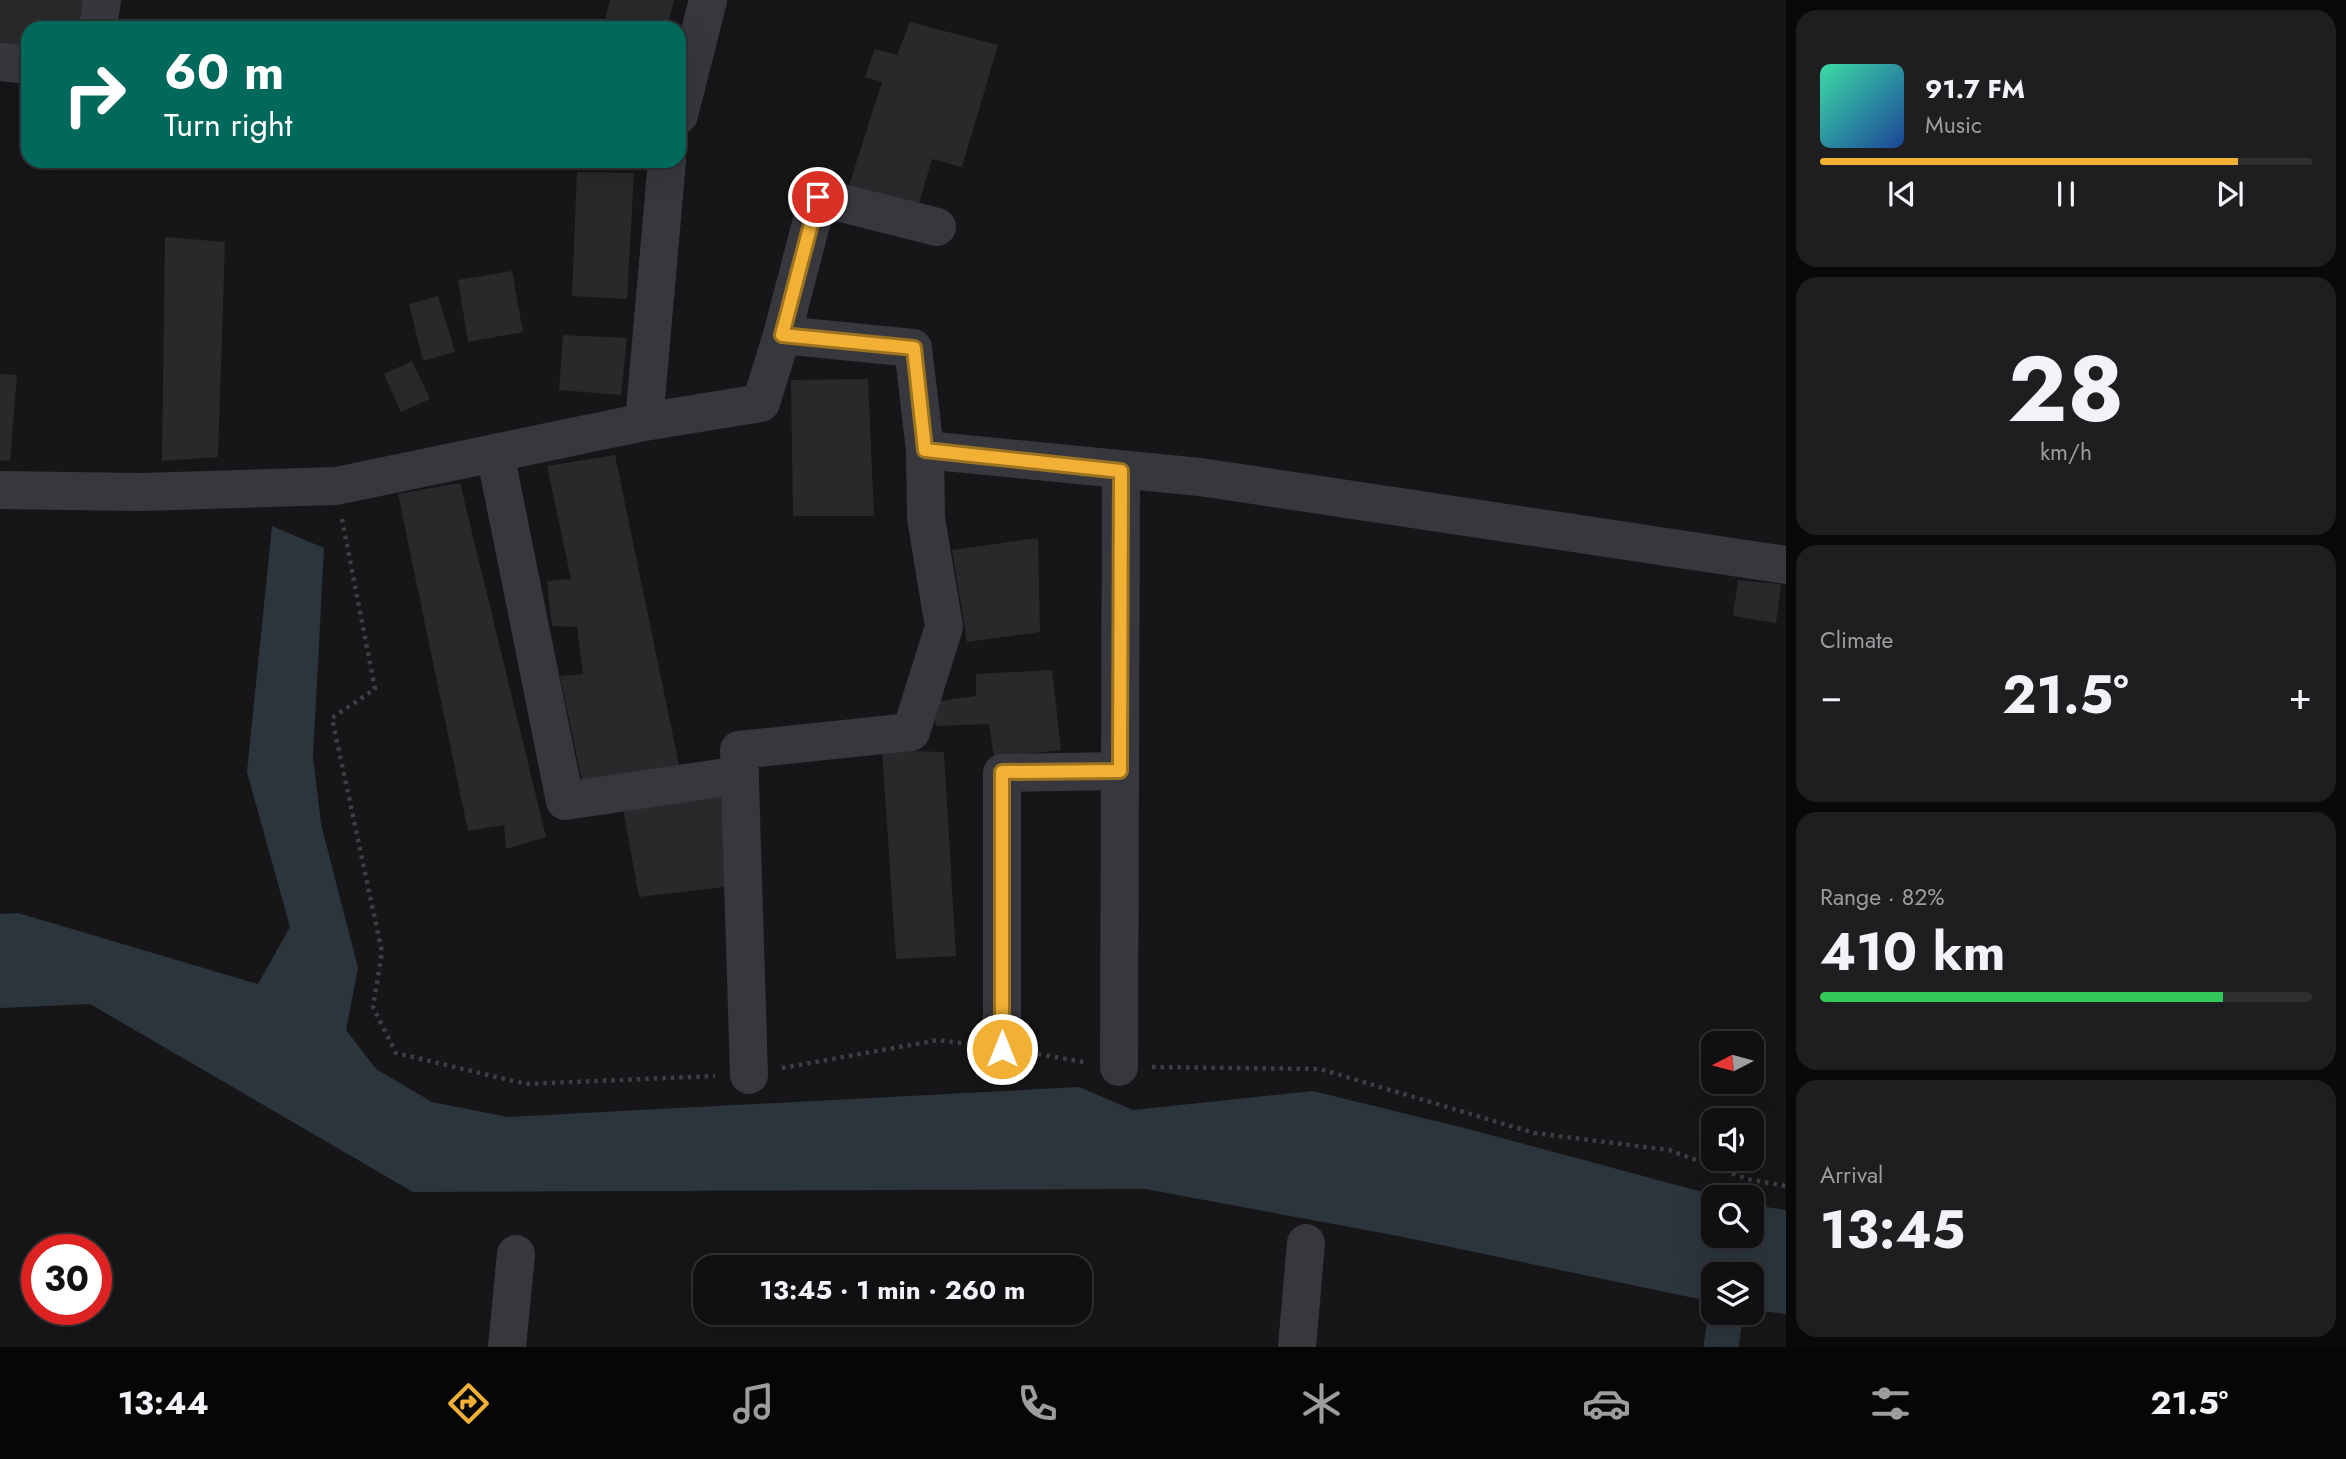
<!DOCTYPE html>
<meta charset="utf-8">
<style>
body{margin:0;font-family:Jost,sans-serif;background:#1e1e20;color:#f1f3f6;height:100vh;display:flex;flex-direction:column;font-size:26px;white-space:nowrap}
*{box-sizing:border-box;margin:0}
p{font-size:23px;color:#9c9d9f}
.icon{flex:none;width:38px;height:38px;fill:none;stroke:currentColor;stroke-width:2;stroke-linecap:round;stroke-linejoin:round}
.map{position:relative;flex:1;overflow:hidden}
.details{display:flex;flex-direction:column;gap:10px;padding:10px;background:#09090a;width:560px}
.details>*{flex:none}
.guide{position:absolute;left:21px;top:21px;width:665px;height:147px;border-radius:21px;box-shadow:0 7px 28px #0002,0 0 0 2px #303032;background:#00695c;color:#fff;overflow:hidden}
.needle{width:46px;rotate:264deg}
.tools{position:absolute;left:1701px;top:1031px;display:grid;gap:14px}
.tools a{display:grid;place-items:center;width:63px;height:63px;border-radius:14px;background:#101012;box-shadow:0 7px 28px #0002,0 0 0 2px #303032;font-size:35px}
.speed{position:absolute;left:21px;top:1234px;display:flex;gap:14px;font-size:35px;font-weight:700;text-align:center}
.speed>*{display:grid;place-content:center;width:91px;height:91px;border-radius:50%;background:#101012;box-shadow:0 7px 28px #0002,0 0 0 2px #303032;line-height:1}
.speed .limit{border:10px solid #d22;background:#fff;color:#111}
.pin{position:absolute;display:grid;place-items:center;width:60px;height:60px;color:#fff;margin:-30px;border:4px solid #fff;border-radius:50%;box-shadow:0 2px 7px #0007}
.me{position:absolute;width:77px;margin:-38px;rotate:0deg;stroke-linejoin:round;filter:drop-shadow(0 0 5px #0008)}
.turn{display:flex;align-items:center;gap:24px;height:147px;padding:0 28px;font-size:32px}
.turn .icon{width:91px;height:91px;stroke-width:2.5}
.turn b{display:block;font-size:49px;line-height:60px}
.big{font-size:52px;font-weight:700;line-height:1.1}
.details .card{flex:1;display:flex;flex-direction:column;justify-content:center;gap:10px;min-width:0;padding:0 24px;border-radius:21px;background:#1e1e20}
.details .dial{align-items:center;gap:0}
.dial b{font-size:91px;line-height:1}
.song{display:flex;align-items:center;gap:21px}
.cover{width:84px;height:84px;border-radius:10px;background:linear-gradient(135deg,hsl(160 70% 55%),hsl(220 70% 35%))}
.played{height:7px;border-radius:4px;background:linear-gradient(90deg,#f2b134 85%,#303032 85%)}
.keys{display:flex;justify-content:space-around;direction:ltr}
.heat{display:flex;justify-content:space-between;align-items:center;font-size:38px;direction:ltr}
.charge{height:10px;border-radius:5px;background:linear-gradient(90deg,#34c759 82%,#303032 0)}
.trip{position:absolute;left:693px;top:1255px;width:399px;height:70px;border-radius:21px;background:#101012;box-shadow:0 7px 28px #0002,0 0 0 2px #303032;font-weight:700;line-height:70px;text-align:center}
.menu{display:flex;height:112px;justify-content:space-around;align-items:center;background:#060607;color:#9c9d9f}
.menu .icon{width:49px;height:49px}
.menu .selected{color:#f2b134}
.menu b{font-size:32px;color:#f1f3f6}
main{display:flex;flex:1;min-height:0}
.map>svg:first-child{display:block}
.water{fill:#2c353c}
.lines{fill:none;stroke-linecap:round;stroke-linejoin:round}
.canal{stroke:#2c353c;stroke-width:35}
.building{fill:#29292c}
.path{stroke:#3d3f44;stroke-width:4.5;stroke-dasharray:3.5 5;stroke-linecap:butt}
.minor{stroke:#37383d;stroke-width:38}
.route-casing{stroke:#9d7322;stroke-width:18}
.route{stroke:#f2b134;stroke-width:12}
</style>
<main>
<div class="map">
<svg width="1786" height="1347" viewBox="0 0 1786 1347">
<rect width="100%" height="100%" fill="#161618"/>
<path class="water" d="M272,526l52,22 -11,209 8,67 37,144 -12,62 30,39 56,33 76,15 571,-30 54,23 180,-19 159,39 249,67h-8v39h39v-31l34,5v104l-34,-4v-36h-39v28l-315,-66 -253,-47 -732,3 -323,-188 -90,4v-94l18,-1 240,71 32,-57 -43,-155z"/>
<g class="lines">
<path class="canal" d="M1721,1347l5,-35"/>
</g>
<g class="building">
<path d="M0,0h92l-4,28h-60v21l-28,-4z"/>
<path d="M610,0h64l-7,28h-64z"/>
<path d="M910,22l88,23 -36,122 -30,-8 -16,54 -69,-21 35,-110 -17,-5 10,-28 22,6z"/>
<path d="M577,172l57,1 -7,126 -55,-3z"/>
<path d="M165,237l60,5 -7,215 -56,4z"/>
<path d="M512,271l11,61 -55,10 -10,-62z"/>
<path d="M438,296l17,56 -32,9 -14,-57z"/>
<path d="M563,335l64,3 -6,57 -62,-5z"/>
<path d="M412,361l18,38 -29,13 -17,-38z"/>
<path d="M0,374l17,1 -7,86 -10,-1z"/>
<path d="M868,379l6,137h-81l-2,-136z"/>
<path d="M615,455l65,315 -96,21 -24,-115 23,-2 -6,-47 -25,-1 -5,-45 24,-2 -24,-113z"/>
<path d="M460,483l86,354 -40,12 -2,-24 -36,6 -70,-337z"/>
<path d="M1038,538l2,94 -73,10 -15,-92z"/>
<path d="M1738,580l43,4 -5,39 -43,-7z"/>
<path d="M1052,670l9,80 -67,7 -5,-33 -53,2 -4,-24 44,-6v-22z"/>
<path d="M882,750l62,2 12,204 -60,3z"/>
<path d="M722,785l11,101 -94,11 -18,-100z"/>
</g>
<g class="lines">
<g class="path">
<path d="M342,519l33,170 -43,29 50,234 -9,55 23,46 130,31 189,-8"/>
<path d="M1038,1054l46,8"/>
<path d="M1152,1067l168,2 214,64 135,17 78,29 39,7"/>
<path d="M782,1068l156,-28 29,4"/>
</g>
<g class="minor">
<path d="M98,28l4,-28"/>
<path d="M0,62l28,3"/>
<path d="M679,115l29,-115"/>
<path d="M782,335l36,-138 119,30"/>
<path d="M644,422l23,-261"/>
<path d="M925,450l275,27 586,88"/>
<path d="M495,453l70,348 175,-26"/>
<path d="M0,490l141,2 195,-6 308,-64 117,-19 21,-68 131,13 12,102 1,68 18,109 -33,105 -172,18 10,325"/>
<path d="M1002,1049v-276l118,-2"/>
<path d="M1119,1067l2,-596"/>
<path d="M507,1347l9,-93"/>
<path d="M1297,1347l9,-104"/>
</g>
</g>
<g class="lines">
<defs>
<path id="route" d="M818,197l-36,138 132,13 11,102 196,21 -1,300 -118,1v277"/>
</defs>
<use href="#route" class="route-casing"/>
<use href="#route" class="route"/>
</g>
</svg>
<div class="tools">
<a><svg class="needle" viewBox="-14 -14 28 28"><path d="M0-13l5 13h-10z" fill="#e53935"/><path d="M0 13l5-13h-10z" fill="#9c9d9f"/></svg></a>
<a><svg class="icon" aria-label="sound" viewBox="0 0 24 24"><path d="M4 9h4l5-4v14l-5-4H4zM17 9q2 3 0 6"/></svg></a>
<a><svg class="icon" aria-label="search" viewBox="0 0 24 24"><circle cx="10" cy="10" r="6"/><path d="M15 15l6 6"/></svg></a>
<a><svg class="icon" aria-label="layers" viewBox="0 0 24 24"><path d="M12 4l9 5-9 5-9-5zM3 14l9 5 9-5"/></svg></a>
</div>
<div class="speed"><div class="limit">30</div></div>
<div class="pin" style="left:818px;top:197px;background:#d93025"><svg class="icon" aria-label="arrive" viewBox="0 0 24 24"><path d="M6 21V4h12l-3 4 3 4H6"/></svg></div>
<svg class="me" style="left:1002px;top:1049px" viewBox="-20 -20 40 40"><circle r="17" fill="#f2b134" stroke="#fff" stroke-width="3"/><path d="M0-11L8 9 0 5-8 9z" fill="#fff"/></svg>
<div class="trip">13:45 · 1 min · 260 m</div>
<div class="guide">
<div class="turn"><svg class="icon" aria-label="right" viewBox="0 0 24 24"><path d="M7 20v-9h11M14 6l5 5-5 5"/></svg><div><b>60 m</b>Turn right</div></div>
</div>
</div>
<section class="details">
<div class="card">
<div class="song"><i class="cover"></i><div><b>91.7 FM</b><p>Music</p></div></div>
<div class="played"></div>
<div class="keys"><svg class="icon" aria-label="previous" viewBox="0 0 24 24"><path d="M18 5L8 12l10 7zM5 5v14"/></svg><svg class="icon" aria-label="pause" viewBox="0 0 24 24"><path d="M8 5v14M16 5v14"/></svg><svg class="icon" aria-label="next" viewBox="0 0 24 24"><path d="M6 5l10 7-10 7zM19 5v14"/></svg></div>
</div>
<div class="card dial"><b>28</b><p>km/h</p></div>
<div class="card"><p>Climate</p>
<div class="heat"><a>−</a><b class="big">21.5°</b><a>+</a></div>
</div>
<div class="card"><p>Range · 82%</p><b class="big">410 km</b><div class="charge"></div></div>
<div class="card"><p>Arrival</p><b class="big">13:45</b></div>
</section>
</main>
<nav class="menu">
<b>13:44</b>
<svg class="icon selected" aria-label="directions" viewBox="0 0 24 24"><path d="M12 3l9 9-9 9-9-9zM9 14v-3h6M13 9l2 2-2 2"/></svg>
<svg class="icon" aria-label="music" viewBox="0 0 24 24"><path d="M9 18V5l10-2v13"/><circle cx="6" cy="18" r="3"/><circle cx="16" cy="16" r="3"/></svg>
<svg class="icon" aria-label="phone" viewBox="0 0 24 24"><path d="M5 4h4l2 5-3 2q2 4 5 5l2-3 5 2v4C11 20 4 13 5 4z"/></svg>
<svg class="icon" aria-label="climate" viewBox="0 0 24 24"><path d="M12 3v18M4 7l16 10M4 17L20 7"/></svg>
<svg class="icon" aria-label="car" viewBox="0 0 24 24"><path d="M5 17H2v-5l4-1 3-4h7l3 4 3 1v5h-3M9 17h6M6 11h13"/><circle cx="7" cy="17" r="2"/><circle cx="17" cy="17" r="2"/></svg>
<svg class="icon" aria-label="filters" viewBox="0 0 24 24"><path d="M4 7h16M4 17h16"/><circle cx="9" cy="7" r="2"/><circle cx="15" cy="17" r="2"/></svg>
<b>21.5°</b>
</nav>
